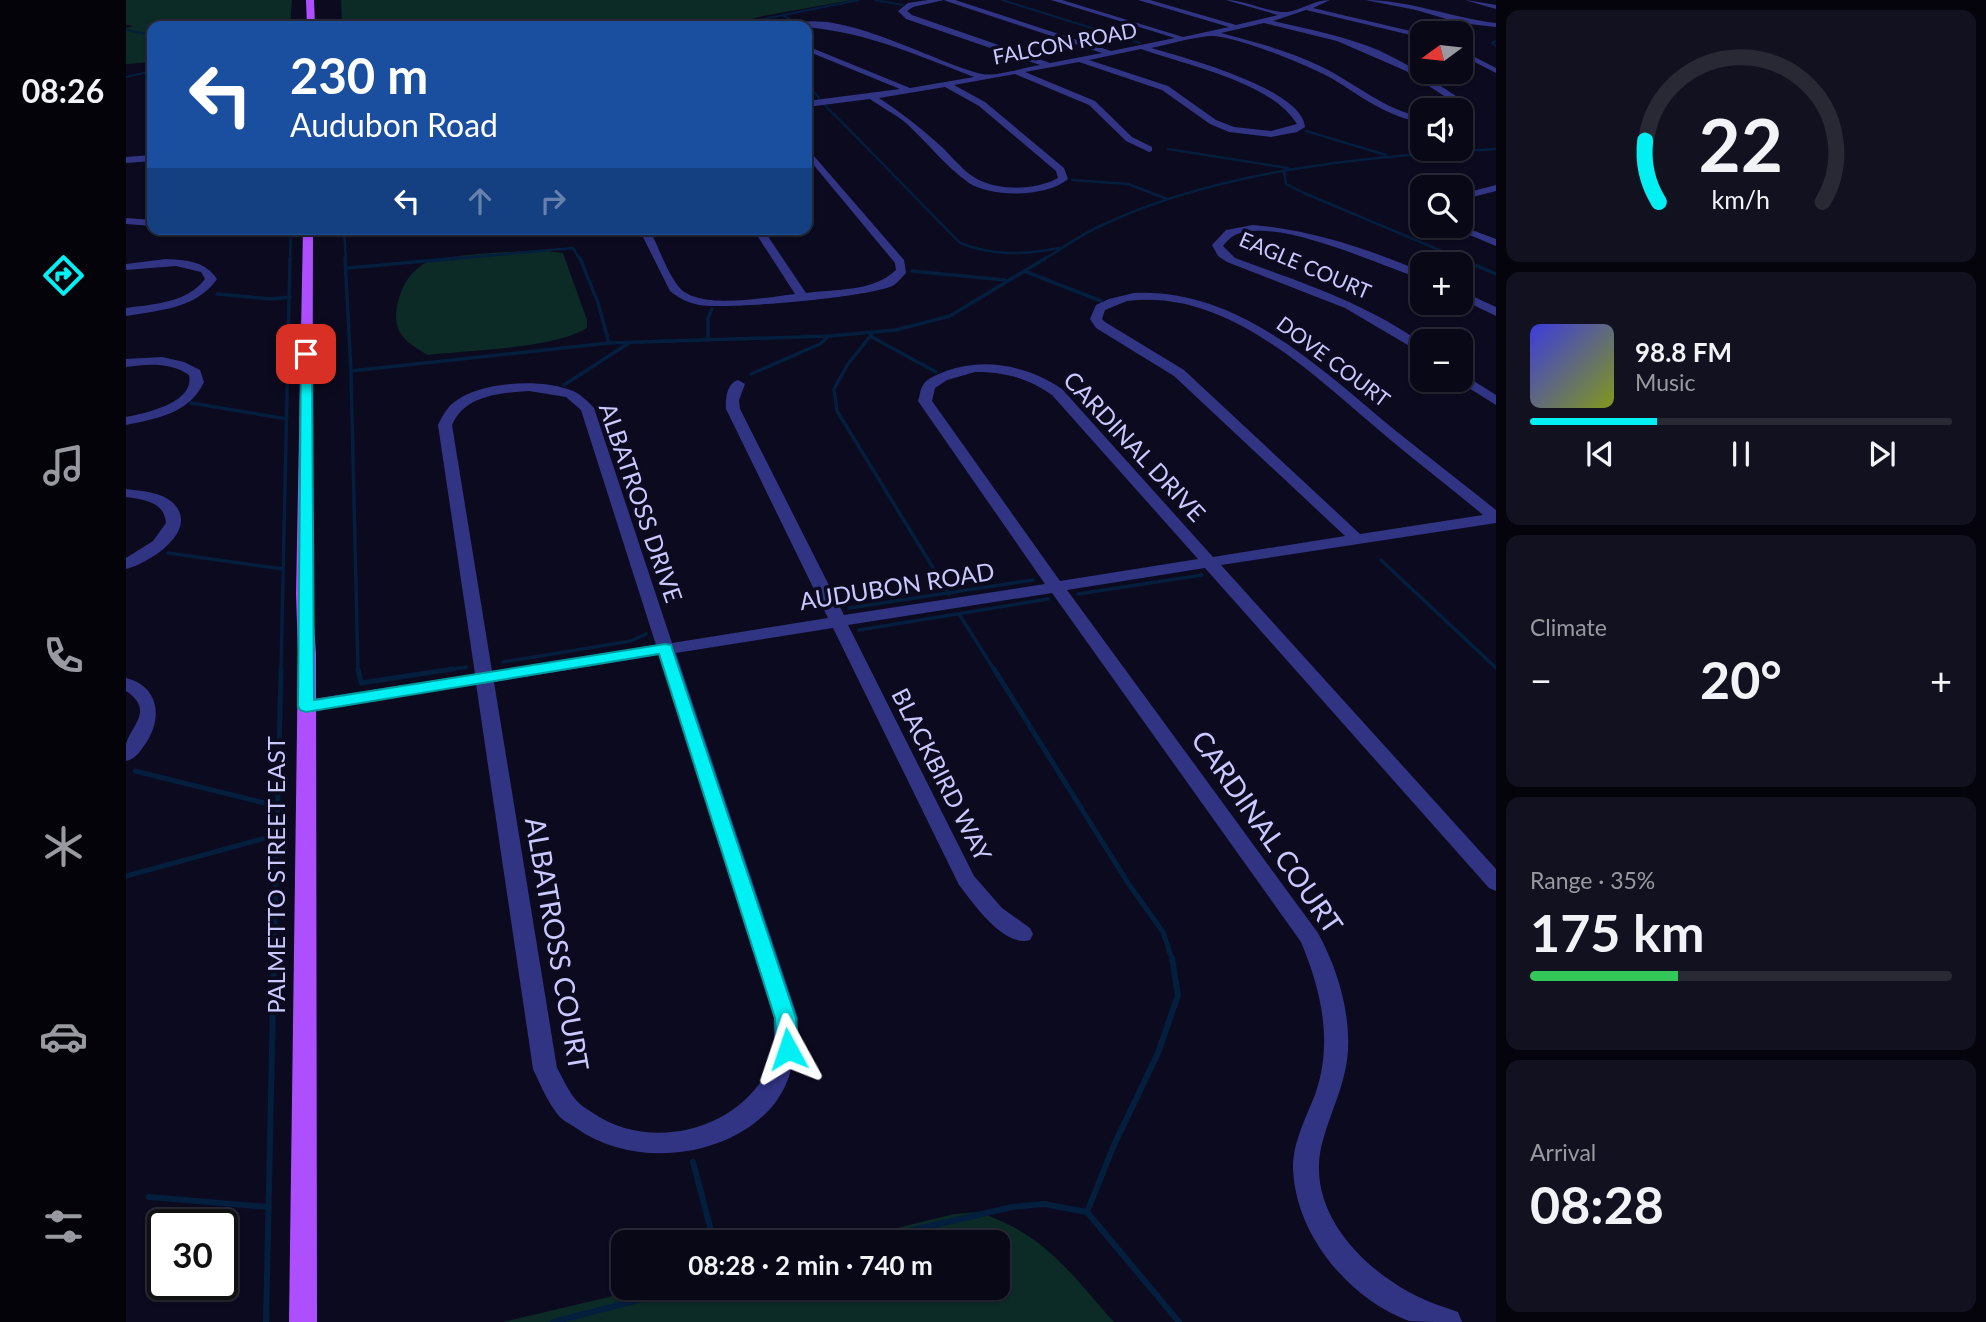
<!DOCTYPE html>
<meta charset="utf-8">
<style>
body{margin:0;font-family:Lato,sans-serif;background:#121120;color:#f1f3f6;height:100vh;display:flex;flex-direction:column;font-size:26px;white-space:nowrap}
*{box-sizing:border-box;margin:0}
p{font-size:23px;color:#999aa1}
.icon{flex:none;width:38px;height:38px;fill:none;stroke:currentColor;stroke-width:2;stroke-linecap:round;stroke-linejoin:round}
.map{position:relative;flex:1;overflow:hidden}
.panel{display:flex;flex-direction:column;gap:10px;padding:10px;background:#05040d;width:490px}
.panel>*{flex:none}
.guide{position:absolute;left:21px;top:21px;width:665px;height:214px;border-radius:14px;box-shadow:0 2px 5px #0004,0 0 0 2px #292936;background:#1a4fa0;color:#fff;overflow:hidden}
.needle{width:46px;rotate:255deg}
.tools{position:absolute;left:1284px;top:21px;display:grid;gap:14px}
.tools a{display:grid;place-items:center;width:63px;height:63px;border-radius:14px;background:#090817;box-shadow:0 2px 5px #0004,0 0 0 2px #292936;font-size:35px}
.speed{position:absolute;left:21px;top:1209px;display:flex;gap:14px;font-size:35px;font-weight:700;text-align:center}
.speed>*{display:grid;place-content:center;width:91px;height:91px;border-radius:50%;background:#090817;box-shadow:0 2px 5px #0004,0 0 0 2px #292936;line-height:1}
.speed .limit{border:4px solid #111;border-radius:10px;background:#fff;color:#111}
.pin{position:absolute;display:grid;place-items:center;width:60px;height:60px;color:#fff;margin:-30px;border-radius:14px;box-shadow:0 4px 10px #0006}
.me{position:absolute;width:77px;margin:-38px;rotate:355deg;stroke-linejoin:round;filter:drop-shadow(0 0 5px #0008)}
.turn{display:flex;align-items:center;gap:24px;height:147px;padding:0 28px;font-size:32px}
.turn .icon{width:91px;height:91px;stroke-width:2.5}
.turn b{display:block;font-size:49px;line-height:60px}
.lanes{display:flex;align-items:center;height:66px;padding:0 28px;background:#0003;justify-content:center;gap:35px;direction:ltr}
.lanes .off{opacity:.35}
.big{font-size:52px;font-weight:700;line-height:1.1}
.panel .card{flex:1;display:flex;flex-direction:column;justify-content:center;gap:10px;min-width:0;padding:0 24px;border-radius:14px;background:#121120}
.panel .dial{align-items:center;gap:0}
.dial svg{height:182px;overflow:visible;fill:none;stroke:#292936;stroke-width:7;stroke-linecap:round;text-anchor:middle}
.dial text{fill:#f1f3f6;stroke:none}
.song{display:flex;align-items:center;gap:21px}
.cover{width:84px;height:84px;border-radius:10px;background:linear-gradient(135deg,hsl(240 70% 55%),hsl(70 70% 35%))}
.played{height:7px;border-radius:4px;background:linear-gradient(90deg,#00f0f3 30%,#292936 30%)}
.keys{display:flex;justify-content:space-around;direction:ltr}
.heat{display:flex;justify-content:space-between;align-items:center;font-size:38px;direction:ltr}
.charge{height:10px;border-radius:5px;background:linear-gradient(90deg,#34c759 35%,#292936 0)}
.trip{position:absolute;left:485px;top:1230px;width:399px;height:70px;border-radius:14px;background:#090817;box-shadow:0 2px 5px #0004,0 0 0 2px #292936;font-weight:700;line-height:70px;text-align:center}
main{display:flex;flex:1;min-height:0}
.menu{display:flex;flex-direction:column;width:126px;justify-content:space-around;align-items:center;background:#040309;color:#999aa1}
.menu .icon{width:49px;height:49px}
.menu .on{color:#00f0f3}
.menu b{font-size:32px;color:#f1f3f6}
.map>svg:first-child{display:block}
.green{fill:#0c2a26}
.lines{fill:none;stroke-linecap:round;stroke-linejoin:round}
.stream-far4{stroke:#041e3e;stroke-width:2}
.stream-far3{stroke:#041e3e;stroke-width:2.5}
.stream-far2{stroke:#041e3e;stroke-width:3.5}
.stream-far1{stroke:#041e3e;stroke-width:5}
.stream{stroke:#041e3e;stroke-width:6}
.minor{fill:#303483;fill-rule:evenodd}
.major{fill:#ae4fff;fill-rule:evenodd}
.route{fill:#00f0f3;stroke:#009c9e;stroke-width:2}
.labels{text-anchor:middle;stroke-width:7;stroke-linejoin:round;paint-order:stroke}
.far-street-label{font-size:21px;fill:#cac8ff;stroke:#0c0a1f}
.street-label{font-size:24px;fill:#cac8ff;stroke:#0c0a1f}
.near-street-label{font-size:28px;fill:#cac8ff;stroke:#0c0a1f}
</style>
<main>
<nav class="menu">
<b>08:26</b>
<svg class="icon on" aria-label="directions" viewBox="0 0 24 24"><path d="M12 3l9 9-9 9-9-9zM9 14v-3h6M13 9l2 2-2 2"/></svg>
<svg class="icon" aria-label="music" viewBox="0 0 24 24"><path d="M9 18V5l10-2v13"/><circle cx="6" cy="18" r="3"/><circle cx="16" cy="16" r="3"/></svg>
<svg class="icon" aria-label="phone" viewBox="0 0 24 24"><path d="M5 4h4l2 5-3 2q2 4 5 5l2-3 5 2v4C11 20 4 13 5 4z"/></svg>
<svg class="icon" aria-label="climate" viewBox="0 0 24 24"><path d="M12 3v18M4 7l16 10M4 17L20 7"/></svg>
<svg class="icon" aria-label="car" viewBox="0 0 24 24"><path d="M5 17H2v-5l4-1 3-4h7l3 4 3 1v5h-3M9 17h6M6 11h13"/><circle cx="7" cy="17" r="2"/><circle cx="17" cy="17" r="2"/></svg>
<svg class="icon" aria-label="filters" viewBox="0 0 24 24"><path d="M4 7h16M4 17h16"/><circle cx="9" cy="7" r="2"/><circle cx="15" cy="17" r="2"/></svg>
</nav>
<div class="map">
<svg width="1370" height="1322" viewBox="0 0 1370 1322">
<rect width="100%" height="100%" fill="#0c0a1f"/>
<g class="green">
<path d="M0,0h166l-2,26h-138v36l-26,2v-36l7,-2 -7,-1z"/>
<path d="M215,0h511l-89,16 -39,10h-382z"/>
<path d="M413,250l24,3 24,67v8c-35,21 -117,22 -159,27 -22,-13 -36,-22 -31,-49 4,-17 10,-31 25,-41 17,-11 93,-13 117,-15z"/>
<path d="M852,1212c67,22 91,60 136,110h-611l144,-34h351v-46h-158l114,-28z"/>
</g>
<g class="lines">
<g class="stream-far4">
<path d="M749,0l28,5"/>
<path d="M876,0l138,43"/>
<path d="M656,15l18,9"/>
<path d="M602,26l131,-26"/>
<path d="M0,30l26,5"/>
<path d="M1370,41l-4,2 4,3"/>
<path d="M0,77l26,-6"/>
<path d="M681,83l12,15"/>
<path d="M699,105l10,11"/>
</g>
<g class="stream-far3">
<path d="M708,114l126,129c33,13 64,12 99,5"/>
<path d="M1180,131l80,24"/>
<path d="M1042,149l120,19"/>
<path d="M1158,171l2,13 18,9 159,67"/>
<path d="M946,180l56,4 39,15"/>
<path d="M218,229l2,31"/>
<path d="M164,260l1,-31"/>
<path d="M313,260l134,-12 7,12"/>
<path d="M917,260c18,-11 36,-24 55,-33 118,-57 269,-71 398,-78"/>
</g>
<g class="stream-far2">
<path d="M219,258l6,113 7,300"/>
<path d="M454,258l18,45 11,40"/>
<path d="M1332,258l38,16"/>
<path d="M222,268l111,-10"/>
<path d="M786,271l93,9"/>
<path d="M898,271l77,30"/>
<path d="M91,294l54,5 19,-2"/>
<path d="M746,334l-24,30 -14,25 3,22 112,183"/>
<path d="M744,336l66,36"/>
<path d="M582,340v-22l4,-9"/>
<path d="M225,371l258,-28 220,-7 67,-6 54,-14 96,-58"/>
<path d="M625,374l69,-30 9,-8"/>
<path d="M438,385l65,-42"/>
<path d="M65,403l96,16"/>
<path d="M42,553l115,16"/>
<path d="M1255,560l115,108"/>
<path d="M952,594l124,-19"/>
<path d="M723,608l184,-28"/>
<path d="M833,614l36,57"/>
<path d="M733,630l189,-31"/>
<path d="M377,662l128,-21 15,-7"/>
<path d="M155,671l9,-413"/>
<path d="M317,671l23,-4"/>
</g>
<g class="stream-far1">
<path d="M232,669l3,14 92,-14"/>
<path d="M868,669l134,214 35,49 9,27"/>
<path d="M9,771l142,35"/>
<path d="M0,876l151,-41"/>
<path d="M148,959l7,-290"/>
</g>
<g class="stream">
<path d="M567,1162l21,80"/>
<path d="M23,1197l120,10"/>
<path d="M961,1212l27,-67 44,-92 20,-58 -6,-37"/>
<path d="M735,1242l151,-35 32,-3 43,8 92,110"/>
<path d="M140,1322l8,-364"/>
<path d="M427,1322l132,-34"/>
</g>
<g class="minor">
<path d="M802,0h27l156,51 64,-13 -124,-38h11l121,37 46,-10 -91,-27h12l86,25 42,-10 -52,-15c20,0 43,13 61,12 15,-2 27,-12 43,-12l-17,8 110,26v4l-117,-28 -33,11c35,8 71,15 105,29 33,15 63,36 93,56l2,7 -12,8 3,-12 -58,-38 -69,-30 -73,-18 -43,10c34,9 68,18 99,33 36,17 63,44 103,51v6c-37,-7 -61,-26 -92,-45 -21,-12 -99,-44 -122,-42 -19,2 -39,8 -58,12 32,9 152,41 154,79l-8,5 -26,5 -42,-5 -19,-8 -48,-34 -83,-28 -54,10 70,29 37,36 20,10v4l-3,1 -23,-11 -37,-36 -74,-31 -61,11 31,17 79,66 4,11c-20,18 -76,19 -99,4 -23,-16 -42,-41 -63,-60 -11,-9 -25,-16 -36,-24l-63,8v-6l93,-12 -93,-38v-5l103,42 64,-11c-65,-25 -115,-48 -184,-51 44,-22 147,38 192,48 13,3 44,-7 58,-9l-134,-46 -8,-8 10,-8zM818,0l2,1 156,52 -52,10 -138,-48 -5,-4 6,-4zM1015,49c44,16 131,33 156,75l-26,7 -37,-4 -18,-7 -48,-34 -79,-26zM819,87l34,19 77,65 2,7c-21,12 -57,13 -79,2 -13,-6 -26,-22 -36,-32 -21,-19 -41,-35 -64,-50z"/>
<path d="M1239,0c45,0 87,18 131,23v4l-36,-4 -44,-13z"/>
<path d="M1340,0l30,5v4l-28,-8z"/>
<path d="M1335,50l35,18v5l-35,-18z"/>
<path d="M681,148l97,112 2,13c-4,4 -8,9 -12,12 -20,12 -169,25 -195,20 -10,-2 -21,-7 -29,-14l-31,-62h10c10,18 17,42 30,58 19,24 90,10 116,7l-42,-65h10l43,64c30,-4 67,-1 90,-23l-1,-7 -88,-106z"/>
<path d="M26,155v6l-26,2v-6z"/>
<path d="M1370,185v6l-35,9v-6z"/>
<path d="M0,218l26,2v6l-26,-2z"/>
<path d="M1127,225c59,5 115,24 170,47v7c-44,-13 -145,-63 -188,-44 -4,2 -9,7 -12,11l12,12c65,24 131,45 188,86v10l-78,-46 -118,-46 -9,-6 -6,-11 14,-15z"/>
<path d="M1322,226h13l35,13v7z"/>
<path d="M310,229h46l-5,3h-36z"/>
<path d="M40,259c21,1 39,2 51,20 -21,30 -57,31 -91,37v-8c28,-4 61,-5 79,-29l-4,-7 -25,-6 -50,4v-6z"/>
<path d="M1335,291l35,16v9l-35,-17z"/>
<path d="M1008,293c105,-5 187,76 262,138 33,26 67,53 100,79v13l-275,42 275,304v22l-7,-3 -284,-320 -138,22 251,343c19,35 32,77 30,117 -2,35 -19,64 -27,98 -13,62 37,116 88,144 16,9 32,14 49,20l4,10c-16,0 -39,0 -53,-1 -61,-23 -114,-87 -116,-153 0,-27 14,-52 23,-76 17,-51 5,-102 -15,-150l-249,-349 -204,32 126,251 28,32 28,20 3,6 -3,6c-26,8 -57,-37 -71,-55l-126,-257 -157,25 122,365c-2,33 -4,63 -27,90 -47,52 -139,60 -195,20 -5,-4 -13,-7 -17,-12 -11,-13 -19,-32 -26,-47l-57,-385 -170,28 -9,-6 9,-6 169,-26 -37,-249c4,-8 8,-16 15,-22 26,-22 89,-25 120,-12 7,3 16,11 21,17l78,235 156,-25 -102,-209c-1,-10 1,-26 12,-29l7,4 -6,16 1,9 104,206 201,-31 -127,-183c2,-5 2,-12 5,-16 4,-7 16,-11 23,-14 39,-14 82,-5 116,18l151,168 132,-21 -171,-160 -78,-48 -6,-9 6,-14 13,-6zM1001,301c102,-13 188,76 260,136 31,26 64,51 96,78l-123,19 -176,-164 -79,-48 -3,-3 3,-9zM849,372c30,0 53,6 77,23l146,164 -138,22 -128,-180 3,-13 12,-8zM403,391l37,6 15,13 75,235 -164,26 -40,-246c13,-30 48,-32 77,-34zM533,655l115,363c-1,14 2,35 -4,48 -30,64 -119,87 -177,47 -6,-4 -13,-8 -17,-13 -8,-9 -13,-22 -19,-32l-63,-386z"/>
<path d="M36,357l22,5 16,8 4,12c-14,31 -48,37 -78,43v-8c20,-4 69,-14 63,-42 -19,-13 -41,-11 -63,-8v-8z"/>
<path d="M1335,373l35,22v10l-40,-25h5z"/>
<path d="M0,489c15,2 35,3 46,13 30,27 -22,61 -46,67v-11l27,-17 13,-18c-2,-22 -22,-23 -40,-26z"/>
<path d="M0,678c33,8 37,40 20,65 -6,8 -10,16 -20,18 0,-5 0,-12 0,-17 5,-18 29,-34 0,-53z"/>
</g>
<g class="major">
<path d="M180,0h8l1,26h-8z"/>
<path d="M177,229h10l-1,365 4,60 1,668h-28l9,-668 -2,-60z"/>
</g>
</g>
<path class="route" d="M180,350l6,4 2,346 351,-56 6,1 125,373 2,31 -3,7 -7,2 -8,-2 -3,-7 -2,-31 -116,-364 -353,58 -6,-2 -2,-4 3,-352z"/>
<g class="labels">
<g class="far-street-label">
<text transform="translate(939 44) rotate(-11)" y="7">FALCON ROAD</text>
<text transform="translate(1179 266) rotate(23)" y="7">EAGLE COURT</text>
<text transform="translate(1207 362) rotate(37)" y="7">DOVE COURT</text>
</g>
<g class="street-label">
<text transform="translate(1008 447) rotate(47)" y="8">CARDINAL DRIVE</text>
<text transform="translate(514 503) rotate(71)" y="8">ALBATROSS DRIVE</text>
<text transform="translate(771 587) rotate(-9)" y="8">AUDUBON ROAD</text>
<text transform="translate(815 775) rotate(63)" y="8">BLACKBIRD WAY</text>
<text transform="translate(151 875) rotate(-90)" y="8">PALMETTO STREET EAST</text>
</g>
<g class="near-street-label">
<text transform="translate(1141 832) rotate(55)" y="10">CARDINAL COURT</text>
<text transform="translate(431 944) rotate(80)" y="10">ALBATROSS COURT</text>
</g>
</g>
</svg>
<div class="tools">
<a><svg class="needle" viewBox="-14 -14 28 28"><path d="M0-13l5 13h-10z" fill="#e53935"/><path d="M0 13l5-13h-10z" fill="#999aa1"/></svg></a>
<a><svg class="icon" aria-label="sound" viewBox="0 0 24 24"><path d="M4 9h4l5-4v14l-5-4H4zM17 9q2 3 0 6"/></svg></a>
<a><svg class="icon" aria-label="search" viewBox="0 0 24 24"><circle cx="10" cy="10" r="6"/><path d="M15 15l6 6"/></svg></a>
<a>+</a>
<a>−</a>
</div>
<div class="speed"><div class="limit">30</div></div>
<div class="pin" style="left:180px;top:354px;background:#d93025"><svg class="icon" aria-label="arrive" viewBox="0 0 24 24"><path d="M6 21V4h12l-3 4 3 4H6"/></svg></div>
<svg class="me" style="left:662px;top:1049px" viewBox="-20 -20 40 40"><path d="M0-17L14 15 0 8-14 15z" fill="#00f0f3" stroke="#fff" stroke-width="4"/></svg>
<div class="trip">08:28 · 2 min · 740 m</div>
<div class="guide">
<div class="turn"><svg class="icon" aria-label="left" viewBox="0 0 24 24"><path d="M17 20v-9H6M10 6l-5 5 5 5"/></svg><div><b>230 m</b>Audubon Road</div></div>
<div class="lanes"><svg class="icon" aria-label="left" viewBox="0 0 24 24"><path d="M17 20v-9H6M10 6l-5 5 5 5"/></svg><svg class="icon off" aria-label="ahead" viewBox="0 0 24 24"><path d="M12 20V5M6 11l6-6 6 6"/></svg><svg class="icon off" aria-label="right" viewBox="0 0 24 24"><path d="M7 20v-9h11M14 6l5 5-5 5"/></svg></div>
</div>
</div>
<section class="panel">
<div class="card dial"><svg viewBox="0 0 100 80">
<path d="M14 69A42 42 0 1 1 86 69"/>
<path d="M14 69A42 42 0 0 1 8 42" stroke="#00f0f3"/>
<text x="50" y="56" font-size="32" font-weight="700">22</text>
<text x="50" y="72" font-size="11">km/h</text>
</svg></div>
<div class="card">
<div class="song"><i class="cover"></i><div><b>98.8 FM</b><p>Music</p></div></div>
<div class="played"></div>
<div class="keys"><svg class="icon" aria-label="previous" viewBox="0 0 24 24"><path d="M18 5L8 12l10 7zM5 5v14"/></svg><svg class="icon" aria-label="pause" viewBox="0 0 24 24"><path d="M8 5v14M16 5v14"/></svg><svg class="icon" aria-label="next" viewBox="0 0 24 24"><path d="M6 5l10 7-10 7zM19 5v14"/></svg></div>
</div>
<div class="card"><p>Climate</p>
<div class="heat"><a>−</a><b class="big">20°</b><a>+</a></div>
</div>
<div class="card"><p>Range · 35%</p><b class="big">175 km</b><div class="charge"></div></div>
<div class="card"><p>Arrival</p><b class="big">08:28</b></div>
</section>
</main>
